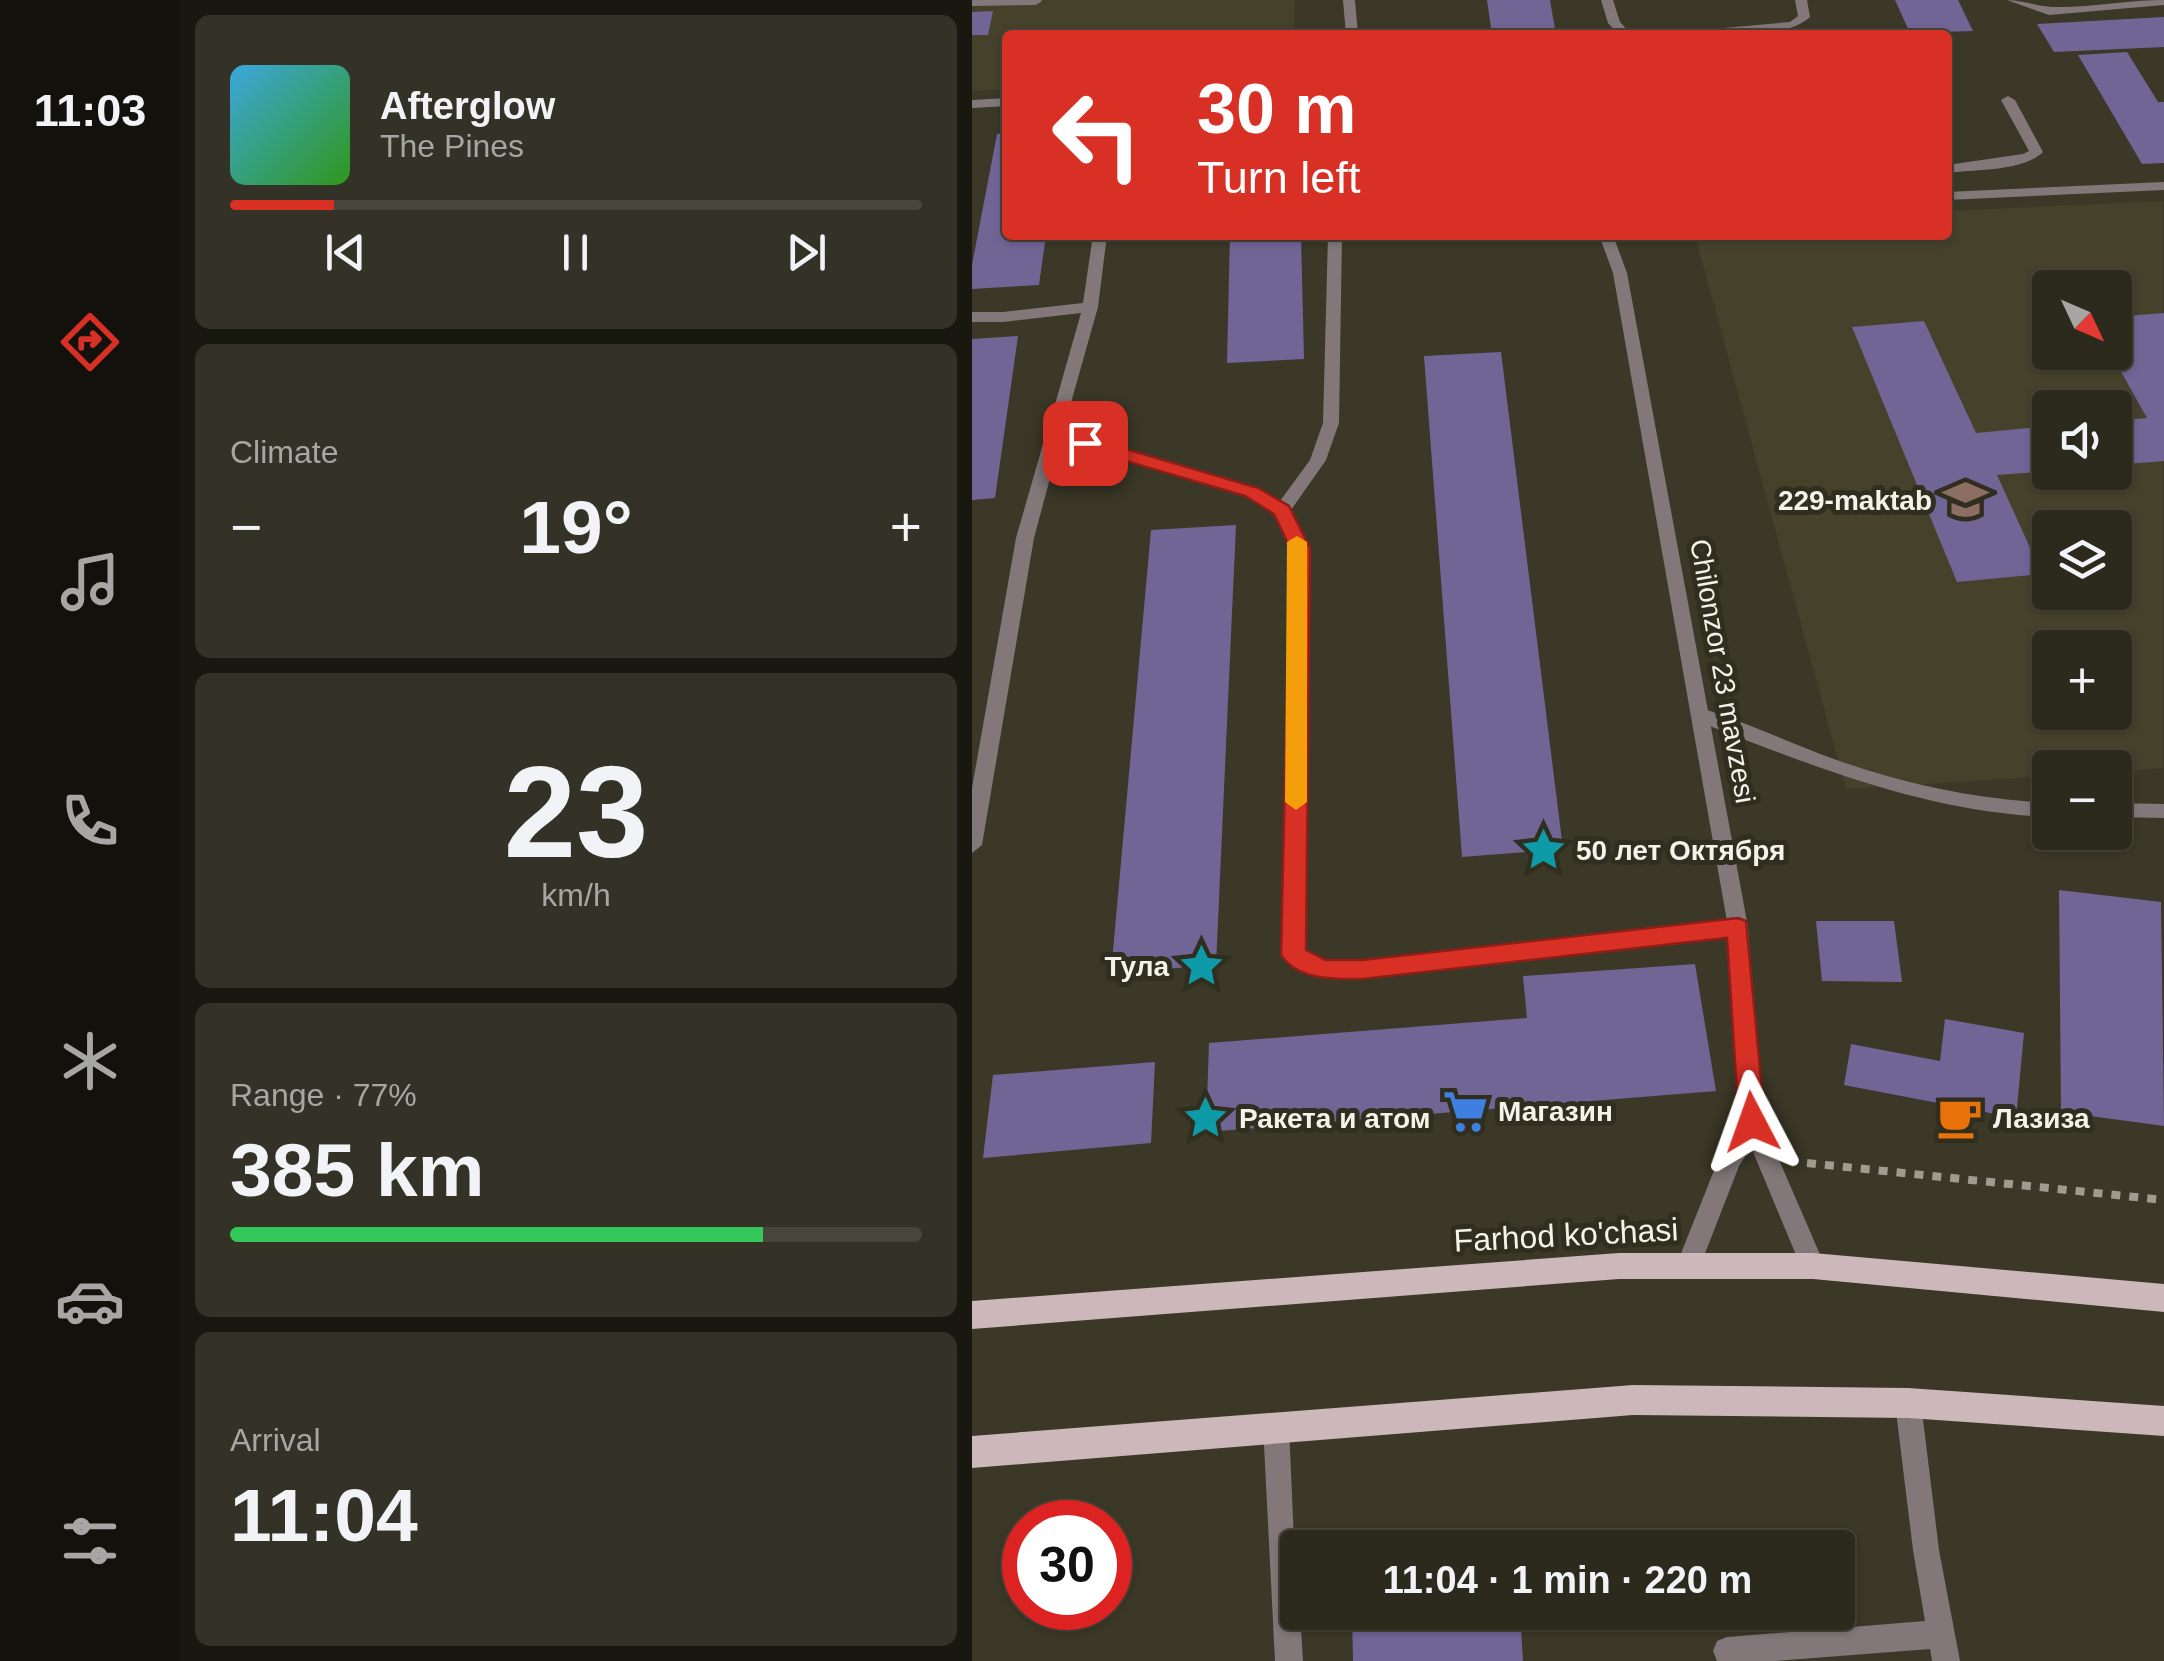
<!DOCTYPE html>
<meta charset="utf-8">
<style>
body{margin:0;font-family:Helvetica,sans-serif;background:#343226;color:#f1f3f6;height:100vh;display:flex;flex-direction:column;font-size:38px;white-space:nowrap}
*{box-sizing:border-box;margin:0}
p{font-size:32px;color:#a6a7a4}
.icon{flex:none;width:55px;height:55px;fill:none;stroke:currentColor;stroke-width:2;stroke-linecap:round;stroke-linejoin:round}
.map{position:relative;flex:1;overflow:hidden}
.panel{display:flex;flex-direction:column;gap:15px;padding:15px;background:#181710;width:792px}
.panel>*{flex:none}
.hud{position:absolute;left:30px;top:30px;width:950px;height:210px;border-radius:10px;box-shadow:0 2px 8px #0004,0 0 0 2px #48463b;background:#d93025;color:#fff;overflow:hidden}
.needle{width:65px;rotate:134deg}
.controls{position:absolute;left:1060px;top:270px;display:grid;gap:20px}
.controls a{display:grid;place-items:center;width:100px;height:100px;border-radius:10px;background:#2c2a1d;box-shadow:0 2px 8px #0004,0 0 0 2px #48463b;font-size:50px}
.speed{position:absolute;left:30px;top:1500px;display:flex;gap:20px;font-size:50px;font-weight:700;text-align:center}
.speed>*{display:grid;place-content:center;width:130px;height:130px;border-radius:50%;background:#2c2a1d;box-shadow:0 2px 8px #0004,0 0 0 2px #48463b;line-height:1}
.speed .limit{border:15px solid #d22;background:#fff;color:#111}
.pin{position:absolute;display:grid;place-items:center;width:85px;height:85px;color:#fff;margin:-42px;border-radius:20px;box-shadow:0 5px 15px #0006}
.me{position:absolute;width:110px;margin:-55px;rotate:356deg;stroke-linejoin:round;filter:drop-shadow(0 0 8px #0008)}
.turn{display:flex;align-items:center;gap:35px;height:210px;padding:0 30px;font-size:45px}
.turn .icon{width:130px;height:130px;stroke-width:2.5}
.turn b{display:block;font-size:70px;line-height:85px}
.big{font-size:75px;font-weight:700;line-height:1.1}
.panel .widget{flex:1;display:flex;flex-direction:column;justify-content:center;gap:15px;min-width:0;padding:0 35px;border-radius:15px;background:#343226}
.panel .dial{align-items:center;gap:0}
.dial b{font-size:130px;line-height:1}
.song{display:flex;align-items:center;gap:30px}
.cover{width:120px;height:120px;border-radius:15px;background:linear-gradient(135deg,hsl(200 70% 55%),hsl(110 70% 35%))}
.played{height:10px;border-radius:5px;background:linear-gradient(90deg,#d93025 15%,#48463b 15%)}
.keys{display:flex;justify-content:space-around;direction:ltr}
.heat{display:flex;justify-content:space-between;align-items:center;font-size:55px;direction:ltr}
.charge{height:15px;border-radius:8px;background:linear-gradient(90deg,#34c759 77%,#48463b 0)}
.trip{position:absolute;left:308px;top:1530px;width:575px;height:100px;border-radius:10px;background:#2c2a1d;box-shadow:0 2px 8px #0004,0 0 0 2px #48463b;font-weight:700;line-height:100px;text-align:center}
main{display:flex;flex:1;min-height:0}
.dock{display:flex;flex-direction:column;width:180px;justify-content:space-around;align-items:center;background:#12110c;color:#a6a7a4}
.dock .icon{width:70px;height:70px}
.dock .selected{color:#d93025}
.dock b{font-size:45px;color:#f1f3f6}
.map>svg:first-child{display:block}
.built{fill:#45412a;fill-rule:evenodd}
.building{fill:#716596}
.lines{fill:none;stroke-linecap:round;stroke-linejoin:round}
.path{stroke:#9e9c8e;stroke-width:8;stroke-dasharray:9 9;stroke-linecap:butt}
.lane{fill:#827879;fill-rule:evenodd}
.street{fill:#827879;fill-rule:evenodd}
.primary{fill:#ccb7ba;fill-rule:evenodd}
.route{fill:#d93025;stroke:#8d1f18;stroke-width:2.5}
.slow{fill:#f59e0b}
.labels{text-anchor:middle;stroke-width:10;stroke-linejoin:round;paint-order:stroke}
.poi-label{font-size:28px;font-weight:bold;fill:#f5f3e9;stroke:#302e1e;text-anchor:start}
.street-label{font-size:28px;fill:#f5f3e9;stroke:#302e1e}
.near-street-label{font-size:32px;fill:#f5f3e9;stroke:#302e1e}
</style>
<main>
<nav class="dock">
<b>11:03</b>
<svg class="icon selected" aria-label="directions" viewBox="0 0 24 24"><path d="M12 3l9 9-9 9-9-9zM9 14v-3h6M13 9l2 2-2 2"/></svg>
<svg class="icon" aria-label="music" viewBox="0 0 24 24"><path d="M9 18V5l10-2v13"/><circle cx="6" cy="18" r="3"/><circle cx="16" cy="16" r="3"/></svg>
<svg class="icon" aria-label="phone" viewBox="0 0 24 24"><path d="M5 4h4l2 5-3 2q2 4 5 5l2-3 5 2v4C11 20 4 13 5 4z"/></svg>
<svg class="icon" aria-label="climate" viewBox="0 0 24 24"><path d="M12 3v18M4 7l16 10M4 17L20 7"/></svg>
<svg class="icon" aria-label="car" viewBox="0 0 24 24"><path d="M5 17H2v-5l4-1 3-4h7l3 4 3 1v5h-3M9 17h6M6 11h13"/><circle cx="7" cy="17" r="2"/><circle cx="17" cy="17" r="2"/></svg>
<svg class="icon" aria-label="filters" viewBox="0 0 24 24"><path d="M4 7h16M4 17h16"/><circle cx="9" cy="7" r="2"/><circle cx="15" cy="17" r="2"/></svg>
</nav>
<section class="panel">
<div class="widget">
<div class="song"><i class="cover"></i><div><b>Afterglow</b><p>The Pines</p></div></div>
<div class="played"></div>
<div class="keys"><svg class="icon" aria-label="previous" viewBox="0 0 24 24"><path d="M18 5L8 12l10 7zM5 5v14"/></svg><svg class="icon" aria-label="pause" viewBox="0 0 24 24"><path d="M8 5v14M16 5v14"/></svg><svg class="icon" aria-label="next" viewBox="0 0 24 24"><path d="M6 5l10 7-10 7zM19 5v14"/></svg></div>
</div>
<div class="widget"><p>Climate</p>
<div class="heat"><a>−</a><b class="big">19°</b><a>+</a></div>
</div>
<div class="widget dial"><b>23</b><p>km/h</p></div>
<div class="widget"><p>Range · 77%</p><b class="big">385 km</b><div class="charge"></div></div>
<div class="widget"><p>Arrival</p><b class="big">11:04</b></div>
</section>
<div class="map">
<svg width="1192" height="1661" viewBox="0 0 1192 1661">
<rect width="100%" height="100%" fill="#3b3827"/>
<g class="built">
<path d="M0,0h323l-1,35h-287v54l-35,2z"/>
<path d="M1191,201v567l-48,4 -1,-4h-64l-1,8 -203,13 -151,-554h252v-24zM1078,288h64v64h-64zM1078,408h64v64h-64zM1078,528h64v64h-64zM1078,648h64v64h-64z"/>
</g>
<g class="building">
<path d="M515,0h63l6,35h-64z"/>
<path d="M923,0h63l15,31 -63,2z"/>
<path d="M21,11l-5,24h-16v-23z"/>
<path d="M1192,17v30l-110,5 -17,-28z"/>
<path d="M1155,52l31,50h6v61l-22,1 -64,-109z"/>
<path d="M35,133v102h39l-7,50 -67,4v-24l25,-131z"/>
<path d="M258,235h71l3,124 -77,4z"/>
<path d="M1192,313v148l-50,4v-44l33,-3 -37,-66h4v-35z"/>
<path d="M952,321l52,112 74,-7v45l-53,4 45,99 -85,8 -105,-255z"/>
<path d="M46,336l-23,162 -23,2v-161z"/>
<path d="M529,352l62,497 -101,8 -38,-501z"/>
<path d="M264,525l-20,440 -105,8 40,-443z"/>
<path d="M1087,890l102,12 3,224 -103,-14z"/>
<path d="M844,921h78l8,61 -80,-1z"/>
<path d="M723,964l21,127 -510,41 3,-89 318,-25 -4,-42z"/>
<path d="M973,1019l79,14 -8,85 -172,-33 7,-41 89,17z"/>
<path d="M183,1062l-4,81 -168,15 10,-83z"/>
<path d="M548,1612l3,49h-170l-1,-47z"/>
</g>
<g class="lines">
<path class="path" d="M835,1163l357,37"/>
<g class="lane">
<path d="M0,0h69l1,1 -6,4 -64,1z"/>
<path d="M629,0h12l7,22 12,13h-13l-11,-12z"/>
<path d="M823,0h12l3,17c-24,23 -93,18 -126,18l6,-4 100,-9 8,-6z"/>
<path d="M1035,0c16,0 31,7 46,7 37,1 74,-7 111,-7v5l-115,10z"/>
<path d="M1036,96l7,4 28,52c-21,20 -68,17 -96,21v-8l76,-11 6,-3 -28,-51z"/>
<path d="M35,98v8l-35,2v-8z"/>
<path d="M1192,182v8l-217,10v-8z"/>
<path d="M121,235h14l-9,72 -35,124 194,57 23,13 30,-41 13,-37 5,-188h14l-3,188 -13,37 -35,50 18,38 -4,403 21,10h36l376,-42 7,2 3,6 -3,6 -383,44 -39,1 -36,-17 -4,-6 8,-407 -16,-35 -30,-17 -185,-55 -26,97 -52,307 -10,8v-65l44,-250 29,-101 -2,-4 5,-4 33,-116 -78,9h-31v-10h31l80,-9z"/>
<path d="M729,708c44,14 87,34 130,50 72,26 143,41 219,45v14c-127,-5 -239,-52 -356,-97l-2,-5z"/>
<path d="M1142,803l50,1v14l-50,-1z"/>
<path d="M936,1391l9,4 4,8 18,147 21,111h-28l-2,-12 -154,12h-59l-4,-10 4,-10 10,-4 198,-16 -12,-71 -18,-147 4,-8z"/>
<path d="M304,1413l9,3 4,9 8,187h3l3,49h-28l-12,-236 4,-9z"/>
</g>
<g class="street">
<path d="M371,0h12l3,35h-12z"/>
<path d="M627,235h14l14,38 121,654 15,196 62,143 -3,8 -9,3 -9,-3 -53,-127 -12,19 -42,108 -9,3 -9,-3 -3,-8 41,-103 24,-41 -13,-195 -115,-654z"/>
</g>
<g class="primary">
<path d="M647,1253h194l351,31v28l-351,-33h-194l-647,50v-28z"/>
<path d="M661,1385l275,3 256,18v30l-256,-18 -275,-3 -661,53v-32z"/>
</g>
</g>
<path class="route" d="M113,437l173,51 31,18 21,42 -4,402 20,10h36l376,-42 8,3 19,201 -4,8 -9,3 -9,-3 -4,-8 -12,-184 -365,41c-27,0 -64,2 -81,-24l9,-407 -16,-34 -29,-18 -167,-49 -3,-4z"/>
<path class="slow" d="M325,536l10,6v260l-11,8 -11,-8 2,-260z"/>
<defs>
<symbol id="school-bare" viewBox="-9 -9 18 18"><path d="M0-5L7-2L0 1L-7-2ZM-4 1L0 2.5L4 1V4Q0 6-4 4Z" fill="#8d6e63" stroke="#302e1e" stroke-width="2.5" paint-order="stroke"/></symbol>
<symbol id="sight-bare" viewBox="-9 -9 18 18"><path d="M0-6L1.8-2.2L6-1.7L2.9 1.2L3.7 5.4L0 3.3L-3.7 5.4L-2.9 1.2L-6-1.7L-1.8-2.2Z" fill="#0f9aa8" stroke="#302e1e" stroke-width="2.5" paint-order="stroke"/></symbol>
<symbol id="supermarket-bare" viewBox="-9 -9 18 18"><path d="M-6-5.5h2.5l.6 2H6L4.5 2H-2.5L-4.4-4H-6ZM-1.5 3.2a1.3 1.3 0 1 0 .1 0ZM3 3.2a1.3 1.3 0 1 0 .1 0Z" fill="#3f7fe0" stroke="#302e1e" stroke-width="2.5" paint-order="stroke"/></symbol>
<symbol id="cafe-bare" viewBox="-9 -9 18 18"><path d="M-5.5-4.5H6V0H3Q3 3.5 0 3.5H-2.5Q-5.5 3.5-5.5 0ZM3-3.2v2h1.7v-2ZM-6 4.5H4V6H-6Z" fill="#e8710a" stroke="#302e1e" stroke-width="2.5" paint-order="stroke"/></symbol>
</defs>
<g fill-rule="evenodd">
<use href="#school-bare" x="962" y="468" width="63" height="63"/>
<use href="#sight-bare" x="540" y="818" width="63" height="63"/>
<use href="#sight-bare" x="198" y="934" width="63" height="63"/>
<use href="#supermarket-bare" x="462" y="1080" width="63" height="63"/>
<use href="#sight-bare" x="202" y="1086" width="63" height="63"/>
<use href="#cafe-bare" x="956" y="1086" width="63" height="63"/>
</g>
<g class="labels">
<g class="poi-label">
<text x="960" y="510" text-anchor="end">229-maktab</text>
<text x="604" y="860">50 лет Октября</text>
<text x="197" y="976" text-anchor="end">Тула</text>
<text x="526" y="1121">Магазин</text>
<text x="267" y="1128">Ракета и атом</text>
<text x="1021" y="1128">Лазиза</text>
</g>
<g class="street-label">
<text transform="translate(751 671) rotate(80)" y="10">Chilonzor 23 mavzesi</text>
</g>
<g class="near-street-label">
<text transform="translate(594 1235) rotate(-3)" y="11">Farhod ko'chasi</text>
</g>
</g>
</svg>
<div class="controls">
<a><svg class="needle" viewBox="-14 -14 28 28"><path d="M0-13l5 13h-10z" fill="#e53935"/><path d="M0 13l5-13h-10z" fill="#a6a7a4"/></svg></a>
<a><svg class="icon" aria-label="sound" viewBox="0 0 24 24"><path d="M4 9h4l5-4v14l-5-4H4zM17 9q2 3 0 6"/></svg></a>
<a><svg class="icon" aria-label="layers" viewBox="0 0 24 24"><path d="M12 4l9 5-9 5-9-5zM3 14l9 5 9-5"/></svg></a>
<a>+</a>
<a>−</a>
</div>
<div class="speed"><div class="limit">30</div></div>
<div class="pin" style="left:113px;top:443px;background:#d93025"><svg class="icon" aria-label="arrive" viewBox="0 0 24 24"><path d="M6 21V4h12l-3 4 3 4H6"/></svg></div>
<svg class="me" style="left:780px;top:1122px" viewBox="-20 -20 40 40"><path d="M0-17L14 15 0 8-14 15z" fill="#d93025" stroke="#fff" stroke-width="4"/></svg>
<div class="trip">11:04 · 1 min · 220 m</div>
<div class="hud">
<div class="turn"><svg class="icon" aria-label="left" viewBox="0 0 24 24"><path d="M17 20v-9H6M10 6l-5 5 5 5"/></svg><div><b>30 m</b>Turn left</div></div>
</div>
</div>
</main>
